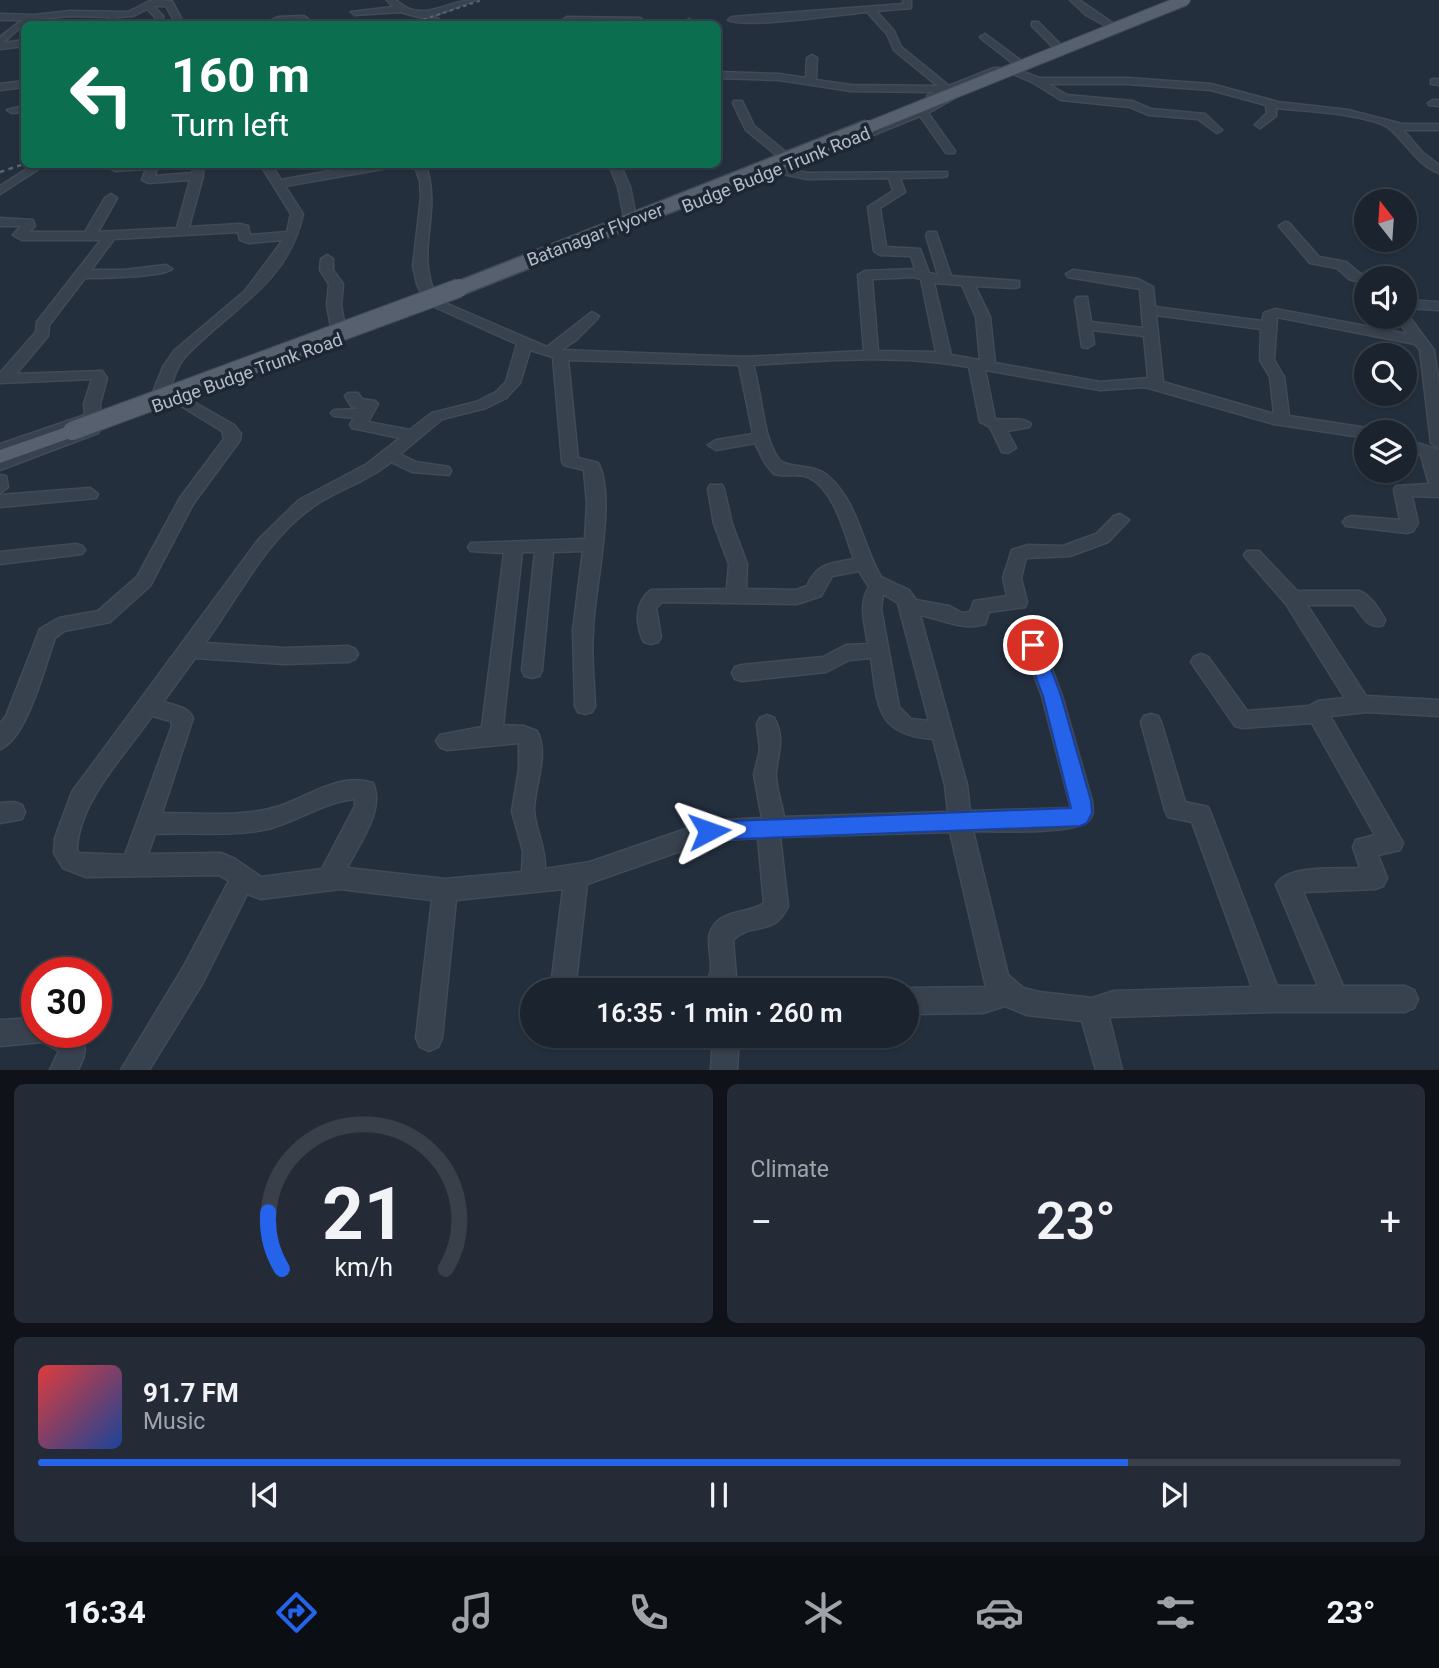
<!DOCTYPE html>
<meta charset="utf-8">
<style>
body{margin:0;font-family:Roboto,sans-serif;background:#242b36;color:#f1f3f6;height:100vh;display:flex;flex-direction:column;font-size:26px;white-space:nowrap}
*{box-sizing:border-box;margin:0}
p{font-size:23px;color:#a0a4aa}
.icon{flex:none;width:38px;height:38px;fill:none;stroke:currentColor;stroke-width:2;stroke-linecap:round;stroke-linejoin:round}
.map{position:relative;height:1070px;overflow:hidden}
.sheet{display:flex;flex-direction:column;gap:14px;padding:14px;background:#0f1319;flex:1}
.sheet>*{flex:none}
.guide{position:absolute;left:21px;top:21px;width:700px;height:147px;border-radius:10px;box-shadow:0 2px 5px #0004,0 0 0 2px #39404a;background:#0b6e4f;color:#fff;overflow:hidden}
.needle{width:46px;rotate:343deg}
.fabs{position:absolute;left:1354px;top:189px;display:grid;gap:14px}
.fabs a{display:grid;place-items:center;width:63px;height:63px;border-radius:50%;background:#1b232e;box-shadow:0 2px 5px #0004,0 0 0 2px #39404a;font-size:35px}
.speed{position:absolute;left:21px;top:957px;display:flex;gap:14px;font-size:35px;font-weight:700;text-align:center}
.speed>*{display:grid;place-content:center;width:91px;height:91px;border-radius:50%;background:#1b232e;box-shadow:0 2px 5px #0004,0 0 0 2px #39404a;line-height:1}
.speed .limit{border:10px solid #d22;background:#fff;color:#111}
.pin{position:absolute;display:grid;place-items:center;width:60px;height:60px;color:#fff;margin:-30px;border:4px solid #fff;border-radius:50%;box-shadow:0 2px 7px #0007}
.me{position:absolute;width:77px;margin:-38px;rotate:86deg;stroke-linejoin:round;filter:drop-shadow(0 0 5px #0008)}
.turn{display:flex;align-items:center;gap:24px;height:147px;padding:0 35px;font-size:32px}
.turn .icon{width:91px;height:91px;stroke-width:2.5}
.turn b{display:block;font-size:49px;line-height:60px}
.big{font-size:52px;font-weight:600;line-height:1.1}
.sheet .widget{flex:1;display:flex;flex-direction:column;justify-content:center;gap:10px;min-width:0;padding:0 24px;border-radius:10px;background:#242b36}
.sheet .dial{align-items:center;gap:0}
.dial svg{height:182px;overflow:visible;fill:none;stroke:#39404a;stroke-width:7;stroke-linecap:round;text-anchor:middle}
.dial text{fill:#f1f3f6;stroke:none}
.song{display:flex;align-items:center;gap:21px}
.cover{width:84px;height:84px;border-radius:10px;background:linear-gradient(135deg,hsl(0 70% 55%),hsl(220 70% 35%))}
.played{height:7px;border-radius:4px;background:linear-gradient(90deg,#2563eb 80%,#39404a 80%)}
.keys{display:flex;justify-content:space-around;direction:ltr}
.heat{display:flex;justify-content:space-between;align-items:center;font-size:38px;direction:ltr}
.sheet .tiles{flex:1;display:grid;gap:14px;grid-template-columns:1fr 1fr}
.widget:last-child{grid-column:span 2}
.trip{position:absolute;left:520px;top:978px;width:399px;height:70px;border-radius:35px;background:#1b232e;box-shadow:0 2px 5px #0004,0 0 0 2px #39404a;font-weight:600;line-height:70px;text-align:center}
.dock{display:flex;height:112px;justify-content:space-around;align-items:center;background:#0b0e12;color:#a0a4aa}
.dock .icon{width:49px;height:49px}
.dock .selected{color:#2563eb}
.dock b{font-size:32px;color:#f1f3f6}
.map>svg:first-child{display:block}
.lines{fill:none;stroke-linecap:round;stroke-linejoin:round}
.minor-casing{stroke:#414a57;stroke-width:3}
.major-casing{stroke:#414a57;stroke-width:3}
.minor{fill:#38414e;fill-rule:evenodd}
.major{fill:#56606e;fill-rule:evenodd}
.rail-far1{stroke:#5a6575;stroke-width:2;stroke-dasharray:3.5 3.5;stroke-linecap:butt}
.rail{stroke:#5a6575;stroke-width:2.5;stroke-dasharray:4.5 4.5;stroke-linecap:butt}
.major-bridge-far2-casing{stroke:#414a57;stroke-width:13;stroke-linecap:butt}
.major-bridge-far1-casing{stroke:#414a57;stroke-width:17;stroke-linecap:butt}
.major-bridge-casing{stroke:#414a57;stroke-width:20;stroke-linecap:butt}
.major-bridge-far2{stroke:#56606e;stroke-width:11}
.major-bridge-far1{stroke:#56606e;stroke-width:14}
.major-bridge{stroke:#56606e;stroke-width:18}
.route{fill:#2563eb;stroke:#184099;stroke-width:2}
.labels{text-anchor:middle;stroke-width:7;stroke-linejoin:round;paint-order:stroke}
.far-street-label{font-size:18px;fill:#b4bcc9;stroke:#1d2633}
</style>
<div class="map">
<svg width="1439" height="1070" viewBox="0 0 1439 1070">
<rect width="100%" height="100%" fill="#242f3e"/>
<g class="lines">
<defs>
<g id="minor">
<path d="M152,0l20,1 12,23h-8l-10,-18h-13l10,10v8h-8v-7l-8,-8 -14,7 -15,1 -4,7h-8l3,-7 -39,-1 -31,3 -15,5 -21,19 21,-3v6l-24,3v-12l22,-17h-22v-6l34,1 36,-4 58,1z"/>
<path d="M387,0h9c25,25 50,0 79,0l-42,16 6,3 -1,5h-8v-4l-30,-8 -45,3 -4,-3 42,-5z"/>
<path d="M903,0h8v8l-35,3 18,20 7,16 48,39 45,-18h6v4l-68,27 -5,-3 7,-4 -83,-1 -72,-11 -61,-2v-6l61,2 27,4 1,-20 5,-3 5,3 -1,22 35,5 87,1 -44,-36 -7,-16 -20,-22c-24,2 -123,17 -139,8l4,-3 172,-13z"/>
<path d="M1070,0h9l38,26 -7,2 -24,-13z"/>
<path d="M278,17l26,-1 4,3 -4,3 -41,2z"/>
<path d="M567,17l73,1 4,3 -4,3 -76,-2 -1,-2z"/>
<path d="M689,19l4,3 -2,2h-8z"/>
<path d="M1032,22h6l23,23v4h-6l-23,-23z"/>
<path d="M985,34l35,26v4h-6l-32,-25 -2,-2z"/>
<path d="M1014,68l25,10h88l84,6 67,18 70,8 54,14h37v6h-36l20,23 16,12v8c-22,-8 -32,-30 -49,-44 -17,-15 -89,-18 -114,-21v8l-16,12 -5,-3 12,-12 -1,-8 -55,-15 -84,-6h-79l19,11 65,6 19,8 54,5 17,16 -5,3 -19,-14 -49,-4 -19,-8 -69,-7 -29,-18 -21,-9 -2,-2z"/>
<path d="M1434,79h5v6l-8,-1v-4z"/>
<path d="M24,81v6l-24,3v-6z"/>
<path d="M949,94l5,3 -1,2 -25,14 27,38 -1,2h-8l-26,-37 -131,53 18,4 140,-1v4l-4,1 -43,1 5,14 -25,16 6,39 34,2 9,24 9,2 -12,-40 2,-3h8l15,44 68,5v6l-5,1 -39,-2 15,31 5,46 105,19 48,-4 -4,-42 -52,-6 2,14 -7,4 -5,-1 -7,-47 2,-3h10l4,25 52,6 -3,-39 -72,-12 -2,-3 7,-4 65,9 15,8 2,20 107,14 2,-8 11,-4 133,25 -13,-17h10l2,-3 27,36 5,35v63l-8,-5 -11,-93 -5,-6 -138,-27 -3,43 10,17 5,39 78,12 7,4h-7v6l-93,-14 -129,-37 -45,3 -115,-20 10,49c12,2 28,-3 36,5l-2,3 -22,4 9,17 -8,5 -6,-1 -12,-25 -10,-5 -11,-55c-70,-13 -144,-7 -216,-2 9,27 9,71 25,93 9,13 35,3 52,20 28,25 33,69 51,99l28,13 7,10 33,6 13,7 8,-1 4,-11 33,-5 -4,-18 9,-28 16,-5 35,1 33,-12 18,-18 6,-2 9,6 -21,22 -38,14 -44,2 -5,20 6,24 -2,5 -36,5 -4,12c-24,7 -42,-5 -65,-9l47,170 3,26 101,-3 -29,-112 -19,-51 3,-5 7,-2 7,2 3,5 19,51 30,105c1,8 2,15 -4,20 -15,14 -93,10 -115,10l35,144 15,13 16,4 53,6 22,-7 138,-4 -60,-165 -24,-5 -3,-7 -24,-88 3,-6 7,-2 7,2 3,6 24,80 23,5 3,7 66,172h41l-42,-101c10,-21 62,-16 84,-17l-7,-21 3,-7 19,-5 -63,-112 -70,5 -7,-2 -44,-64 3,-5 7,-3 7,3 39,54 62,-5 9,-5 27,-3 -59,-94 -39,-45 -3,-4 3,-4h12l38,40h62c11,4 21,19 26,29l-2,5c-15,5 -21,-10 -29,-20h-47l59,91 73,4v16l-72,-4 -37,4 73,127 -3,7 -22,5 9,23 -4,8 -8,3 -72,3 40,94h62l9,4 4,9 -4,9 -9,4h-136l-160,5 13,53h-26l-14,-49 -55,-6 -22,-9 -22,7 -77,1v-24h-5l5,-2 80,-1 -36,-155 -170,5 8,69c-14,32 -37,15 -55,34l3,36 -7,14h-28c3,-7 10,-13 10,-20 1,-19 -10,-39 11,-52 12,-8 31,-6 42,-15l-6,-65 -49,3 -122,43 -12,106h-22l-2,-4 12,-97 -107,11 -14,138 -4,9 -9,4 -9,-4 -4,-9 16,-138 -92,-11 -79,10 -14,-5 -45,90 -53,86h-28l63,-104 45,-85 -10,-6 -133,2 -23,-9 -9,-15 1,-15 17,-46 187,-253 40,-39 68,-36 33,-26 -48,-10 -2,-3 4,-7 -20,-2 -3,-3 3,-3 25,-1 -8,-3 -6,-10 3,-3h10l4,6 13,2 3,3 -10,18 42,8 22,-17 44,-11 20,-10 10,-10 11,-38 -91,-41 -9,-19 -4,-18 8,-68 -1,-17 -6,-17h11c19,50 -13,87 13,136l109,47 45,-35 7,4 -2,3 -21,21 -15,10 184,7 119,-6 -6,-76 7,-4 50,-2 -4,-13 -31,-1 -6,-4 -6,-44 25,-16 -4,-13 -82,1 -29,-6 -57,23 -10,-2 214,-87zM914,277l7,2 15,73 -58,-1 -6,-72zM934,283l28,2 14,32 4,43 -29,-5zM1156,315l105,14 -1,31 10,17 4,37 -111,-32zM530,350l23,7 9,104 2,4 20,5 3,33 -2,36 -114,4 -3,4 3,4 33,2 -22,174 -42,8 -4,6 4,6 7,3 72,-7v26l-7,42 11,40 -1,21 -77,7 -98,-11c12,-24 38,-58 26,-85 -33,-11 -63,13 -93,23 -37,12 -79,7 -118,7l31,-95c-5,-11 -19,-13 -30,-16l32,-44 89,6 64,-2 7,-3 3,-5 -3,-5 -7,-3 -64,2 -79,-5c33,-45 60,-102 106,-135 25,-18 56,-26 80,-46l21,10 37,3 2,-4 -2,-4 -33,-5 -16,-8 42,-35 44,-11 20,-10 14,-15zM568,360l171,5 14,69 -37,6 -8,5 8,5 39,-7 10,20 9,11c11,3 24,-1 34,3 28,14 36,56 46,82 -24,5 -36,3 -47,27l-11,4 -50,-1 1,-25 -15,-40 -8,-35 -2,-4h-12l-2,4 6,35 15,40 -2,25 -76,1c-16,11 -16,35 -7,52l7,2 7,-2 3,-5 -5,-29 6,-6 135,2 24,-8 11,-20 27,-5 10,16c-11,17 -4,38 -1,57l-22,1 -23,12 -81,8 -7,2 -3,6 3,6 7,2 84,-9 23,-12 22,-2c7,48 5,77 62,81l12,46 3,27 -164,5c-2,-13 -9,-31 -8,-44 2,-21 9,-35 -2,-55l-7,-3 -7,3 -3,6 3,26 -6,25 8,43 -53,3 -119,41 -45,7c1,-23 -11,-42 -11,-60 1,-25 15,-55 3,-78l-14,-5 -20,-1 19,-173h13l-13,118 3,6 7,2 7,-2 3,-6 11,-118 30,-1 -10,79 2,76 3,6 7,2 7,-2 3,-6c-1,-25 -4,-51 -2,-76 1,-41 24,-132 5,-167l-20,-5zM883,594l15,9 31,118 -18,-2 -12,-12 -18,-98zM152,716l19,5 1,5 -47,129 -46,-2 -2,-3c1,-48 48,-95 75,-134zM355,799v7l-33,63 -61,8 -26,-18 -14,-6 -73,1 7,-20c38,-2 76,3 113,-5 30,-8 56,-27 87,-30z"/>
<path d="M1433,100h6v6l-10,-1 -1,-2z"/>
<path d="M734,101h8l12,25 34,28v4h-8l-34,-28 -13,-27z"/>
<path d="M24,106v6l-12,1 -5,-3z"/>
<path d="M103,164h55l-3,12 37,-3 3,-8h8v11l-14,51 51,-3 8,2 2,9 37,-3 4,-18 -31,-50h11l10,16 81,-15 49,-1 -126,22 18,28c-16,72 -73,94 -118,143 -10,10 -11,26 -19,38h-10l-3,-3 10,-25 11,-16 71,-60 38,-51 -34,3 -9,-3 -2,-8 -124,7 -23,31h33l42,-5 6,4c-10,8 -71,9 -87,9l-36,47 -1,11 -32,38 86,-3 5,7 -7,26 1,13 -10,6 -91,32v-11l85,-29 -1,-11 8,-25 -92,4v-10l36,-41 1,-10 64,-82h-79l-9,-5 8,-9h-21v-8l33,2 2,6 -6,6h56l20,-34 6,-4 6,4 -19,34 79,-4 13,-48 -42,3 -6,-3 4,-11 -31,2z"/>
<path d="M609,164h11l10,23 6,30 -2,3 -10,-3 -6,-30z"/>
<path d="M33,165l6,3 -2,2 -37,24v-8z"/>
<path d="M1285,222l4,1 30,34 27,5 13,11 13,5h-5v6l-18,-5 -12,-11 -27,-5 -31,-37z"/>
<path d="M327,255l6,4v11l10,14 -2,21 4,22 -7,4 -7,-4 -4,-22 2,-21 -9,-14 1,-11z"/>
<path d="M1405,300l34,2v8l-34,-2z"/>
<path d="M178,393l56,32 7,9 -1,6 -47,64 -43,82 -40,36 -46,9 -9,7c-10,27 -28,101 -55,111v-25l6,-8 34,-87 19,-11 39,-7 39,-34 43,-79 44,-59 -2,-8 -49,-30 -3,-3z"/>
<path d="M92,425l6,2 2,3 -2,3 -98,37v-11z"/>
<path d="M1405,439l34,11v47l-27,-1 6,27 -5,8 -6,2 -61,-7 -3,-4 3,-4 6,-2 48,4 -6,-30 2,-4 33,-2 -8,-29 -16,-6z"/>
<path d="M0,475l6,1 2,11 -8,6z"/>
<path d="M90,488l8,6 -2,4 -96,9v-12z"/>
<path d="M76,544l6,2 3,4 -3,4 -82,10v-12z"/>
<path d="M14,802l8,3 3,7 -3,7 -22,4v-20z"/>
<path d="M37,1018v14h41c11,13 7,24 0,38h-28l9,-19 -17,-9 -42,4v-26z"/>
<path d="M713,1036h26l-2,34h-26z"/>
</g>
<path id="major" d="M72,425l7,2 2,4 -2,4 -79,28v-13z"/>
</defs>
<use href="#minor" class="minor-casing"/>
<use href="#major" class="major-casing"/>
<use href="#minor" class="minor"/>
<use href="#major" class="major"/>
<path class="rail-far1" d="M410,24l72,-24"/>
<path class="rail" d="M0,172l24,-8"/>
<defs>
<path id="major-bridge-far2" d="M864,129l321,-129"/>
<path id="major-bridge-far1" d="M455,290l413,-163"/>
<path id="major-bridge" d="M72,431l387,-143"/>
</defs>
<use href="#major-bridge-far2" class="major-bridge-far2-casing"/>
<use href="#major-bridge-far1" class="major-bridge-far1-casing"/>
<use href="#major-bridge" class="major-bridge-casing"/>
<use href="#major-bridge-far2" class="major-bridge-far2"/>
<use href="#major-bridge-far1" class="major-bridge-far1"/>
<use href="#major-bridge" class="major-bridge"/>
</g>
<path class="route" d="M1033,638l6,2 3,5 19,51 30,105 1,12 -5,10 -7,3 -371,14 -7,-3 -3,-6 3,-7 7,-2 362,-14 -28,-112 -19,-51 3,-5z"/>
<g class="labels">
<g class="far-street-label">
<text transform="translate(776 170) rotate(-22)" y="6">Budge Budge Trunk Road</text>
<text transform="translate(595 235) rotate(-21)" y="6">Batanagar Flyover</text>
<text transform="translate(247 373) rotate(-20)" y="6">Budge Budge Trunk Road</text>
</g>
</g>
</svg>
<div class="fabs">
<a><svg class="needle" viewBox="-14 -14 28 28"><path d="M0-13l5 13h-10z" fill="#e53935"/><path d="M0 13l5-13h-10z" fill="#a0a4aa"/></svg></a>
<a><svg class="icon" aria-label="sound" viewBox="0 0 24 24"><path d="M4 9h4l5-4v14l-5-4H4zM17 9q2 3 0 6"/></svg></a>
<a><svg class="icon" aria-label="search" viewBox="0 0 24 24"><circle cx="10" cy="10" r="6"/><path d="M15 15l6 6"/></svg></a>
<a><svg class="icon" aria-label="layers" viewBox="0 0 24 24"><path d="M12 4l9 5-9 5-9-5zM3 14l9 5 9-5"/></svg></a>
</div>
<div class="speed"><div class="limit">30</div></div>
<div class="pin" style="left:1033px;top:645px;background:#d93025"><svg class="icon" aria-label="arrive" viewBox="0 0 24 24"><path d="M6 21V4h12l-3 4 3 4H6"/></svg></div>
<svg class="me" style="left:709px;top:831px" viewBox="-20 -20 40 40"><path d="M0-17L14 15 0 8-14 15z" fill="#2563eb" stroke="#fff" stroke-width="4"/></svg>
<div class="trip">16:35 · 1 min · 260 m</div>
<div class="guide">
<div class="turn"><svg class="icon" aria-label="left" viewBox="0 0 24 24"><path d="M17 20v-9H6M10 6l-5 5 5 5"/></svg><div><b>160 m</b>Turn left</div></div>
</div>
</div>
<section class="sheet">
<div class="tiles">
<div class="widget dial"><svg viewBox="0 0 100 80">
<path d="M14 69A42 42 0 1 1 86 69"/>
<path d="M14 69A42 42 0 0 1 8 44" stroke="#2563eb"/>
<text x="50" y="56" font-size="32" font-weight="700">21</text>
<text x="50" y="72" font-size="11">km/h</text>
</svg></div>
<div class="widget"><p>Climate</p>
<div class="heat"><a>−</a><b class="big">23°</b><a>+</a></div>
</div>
<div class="widget">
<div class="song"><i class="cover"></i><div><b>91.7 FM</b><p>Music</p></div></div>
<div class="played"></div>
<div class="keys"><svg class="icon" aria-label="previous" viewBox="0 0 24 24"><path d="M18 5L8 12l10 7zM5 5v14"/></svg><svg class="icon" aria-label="pause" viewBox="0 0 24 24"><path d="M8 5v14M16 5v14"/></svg><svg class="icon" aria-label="next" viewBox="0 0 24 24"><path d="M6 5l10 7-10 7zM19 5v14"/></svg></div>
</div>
</div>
</section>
<nav class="dock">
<b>16:34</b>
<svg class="icon selected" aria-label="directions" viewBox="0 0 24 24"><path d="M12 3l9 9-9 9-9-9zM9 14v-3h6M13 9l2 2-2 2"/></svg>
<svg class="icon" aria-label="music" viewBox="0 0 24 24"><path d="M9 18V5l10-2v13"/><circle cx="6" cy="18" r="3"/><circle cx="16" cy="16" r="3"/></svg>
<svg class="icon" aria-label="phone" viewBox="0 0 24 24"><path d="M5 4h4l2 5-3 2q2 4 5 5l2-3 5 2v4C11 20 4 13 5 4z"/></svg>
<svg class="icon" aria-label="climate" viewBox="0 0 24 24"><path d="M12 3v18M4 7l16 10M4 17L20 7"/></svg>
<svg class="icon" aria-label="car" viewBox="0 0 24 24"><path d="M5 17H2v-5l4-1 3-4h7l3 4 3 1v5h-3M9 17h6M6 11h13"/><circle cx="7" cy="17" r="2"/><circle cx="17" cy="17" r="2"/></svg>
<svg class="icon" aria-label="filters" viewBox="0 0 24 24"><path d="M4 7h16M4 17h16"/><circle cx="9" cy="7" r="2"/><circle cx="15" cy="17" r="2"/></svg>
<b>23°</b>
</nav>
